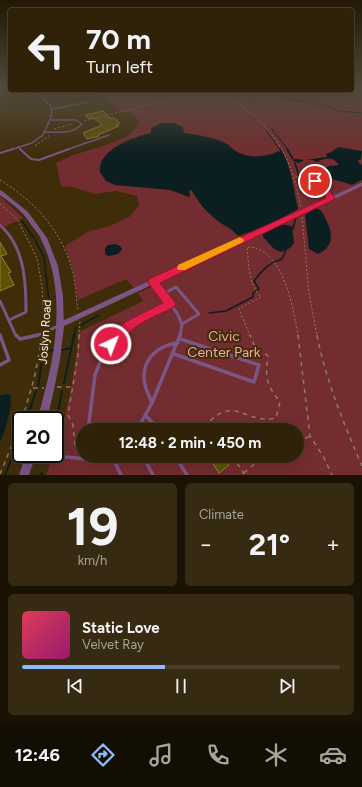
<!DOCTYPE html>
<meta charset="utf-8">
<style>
body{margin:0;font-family:Figtree,sans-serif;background:#372a12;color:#f1f3f6;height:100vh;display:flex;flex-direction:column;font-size:15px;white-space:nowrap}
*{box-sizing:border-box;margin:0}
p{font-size:13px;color:#a7a49c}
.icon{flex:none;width:22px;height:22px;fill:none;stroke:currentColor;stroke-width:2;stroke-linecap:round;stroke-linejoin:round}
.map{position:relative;height:475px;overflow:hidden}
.drawer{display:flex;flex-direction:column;gap:8px;padding:8px;background:#1a1304;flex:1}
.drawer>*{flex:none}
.hud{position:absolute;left:8px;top:8px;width:346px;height:84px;border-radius:4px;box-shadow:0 4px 16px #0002,0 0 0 1px #4a3f29;background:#2f2208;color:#f1f3f6;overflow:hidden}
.speed{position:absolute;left:12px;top:411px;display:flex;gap:8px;font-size:20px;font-weight:700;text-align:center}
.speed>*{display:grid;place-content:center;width:52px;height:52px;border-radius:50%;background:#2f2208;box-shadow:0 4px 16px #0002,0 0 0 1px #4a3f29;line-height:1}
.speed .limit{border:2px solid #111;border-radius:6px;background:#fff;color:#111}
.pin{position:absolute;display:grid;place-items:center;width:34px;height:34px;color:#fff;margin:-17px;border:2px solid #fff;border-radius:50%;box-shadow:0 1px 4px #0007}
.me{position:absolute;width:44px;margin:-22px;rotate:43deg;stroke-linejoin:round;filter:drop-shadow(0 0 3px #0008)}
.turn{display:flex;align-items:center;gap:14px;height:84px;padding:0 12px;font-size:18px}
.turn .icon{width:52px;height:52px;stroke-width:2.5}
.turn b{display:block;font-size:28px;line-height:34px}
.big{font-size:30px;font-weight:700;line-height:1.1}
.drawer .card{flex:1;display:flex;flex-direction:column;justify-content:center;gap:6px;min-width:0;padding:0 14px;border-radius:6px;background:#372a12}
.drawer .dial{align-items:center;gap:0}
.dial b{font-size:52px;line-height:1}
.song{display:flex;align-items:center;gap:12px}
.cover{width:48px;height:48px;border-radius:6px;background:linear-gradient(135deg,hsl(350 70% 55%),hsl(320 70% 35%))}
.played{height:4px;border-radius:2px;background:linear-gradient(90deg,#8fb8fd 45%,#4a3f29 45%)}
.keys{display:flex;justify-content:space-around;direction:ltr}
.heat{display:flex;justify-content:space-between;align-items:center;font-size:22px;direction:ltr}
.drawer .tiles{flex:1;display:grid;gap:8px;grid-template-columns:1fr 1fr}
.card:last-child{grid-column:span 2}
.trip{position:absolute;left:76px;top:423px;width:228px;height:40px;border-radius:20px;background:#2f2208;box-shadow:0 4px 16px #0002,0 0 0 1px #4a3f29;font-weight:700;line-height:40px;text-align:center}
.menu{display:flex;height:64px;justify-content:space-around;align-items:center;background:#130e03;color:#a7a49c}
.menu .icon{width:28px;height:28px}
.menu .current{color:#8fb8fd}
.menu b{font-size:18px;color:#f1f3f6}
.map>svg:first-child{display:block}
.green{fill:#732c2f;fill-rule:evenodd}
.water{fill:#0b1f20}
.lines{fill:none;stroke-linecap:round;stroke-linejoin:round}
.stream-far2{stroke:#0b1f20;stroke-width:1}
.stream-far1{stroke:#0b1f20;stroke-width:1.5}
.stream{stroke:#0b1f20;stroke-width:2}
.building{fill:#5d5200;stroke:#8c813b}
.path-far1{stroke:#8b7c60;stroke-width:1;stroke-dasharray:2 2;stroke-linecap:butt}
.path{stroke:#8b7c60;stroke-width:1.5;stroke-dasharray:4.5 4.5;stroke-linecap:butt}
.service-far3{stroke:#7b5584;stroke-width:1.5}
.service-far2{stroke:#7b5584;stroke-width:2}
.service-far1{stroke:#7b5584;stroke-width:3}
.service{stroke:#7b5584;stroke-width:3.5}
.minor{fill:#7b5584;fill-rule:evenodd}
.tertiary{fill:#7b5584;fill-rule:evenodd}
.route{fill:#e11d48;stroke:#92132f}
.slow{fill:#f59e0b}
.labels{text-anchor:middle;stroke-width:4;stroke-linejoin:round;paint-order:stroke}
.street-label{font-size:12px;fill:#fdf2df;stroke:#3f2d0a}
.near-park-label{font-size:14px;fill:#f5a6a5;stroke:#3f2d0a}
</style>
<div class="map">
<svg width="362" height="475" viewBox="0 0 362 475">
<rect width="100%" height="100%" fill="#3f2d0a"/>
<g class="green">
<path d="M352,88h10v387h-316l7,-21h2v-5c13,-38 20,-77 24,-117l64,-31 -5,-8 24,-11 30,-17 103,-49v-4l-161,76 -8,-9 -48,21 -5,-31 -8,-23 22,-14 23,-6 19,-9 10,-12 -2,-9 -20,-5 -23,3 -20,-7 -13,-1 -5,-23 17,-8 36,-11 19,-8 8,-8 3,-7 -7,-8 -10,-1 -26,-22h256zM83,430h214v26h-214z"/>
<path d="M0,196l23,22 -23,11z"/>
</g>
<g class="water">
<path d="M161,123h13l9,4 1,6c14,2 30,4 43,11 3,1 4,4 7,6 14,9 26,7 42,3l-1,-1 7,-1c10,18 11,36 16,58l-25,14 -34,13c-4,-2 -6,-6 -10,-8 -11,-6 -19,-13 -27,-22 -4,-5 -7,-11 -11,-16l-2,1 1,4 -1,2 -19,-7 -55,-5 -9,-4 -6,-9c-3,-22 33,-35 51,-39v-5z"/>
<path d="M338,147l24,4 -1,8 -3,2 1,2 3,2v15l-10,5c-11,-4 -21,-6 -32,-8l3,-4 -2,-2 8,-5 10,-1c-6,-9 -14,-7 -22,-3l-4,-2h-9l-5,3 -6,-2 1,-2 12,1 20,-3 1,-1 -1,-2 5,-2z"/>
<path d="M316,208c7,2 8,8 11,14 7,14 5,26 -9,32l-9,-5 -4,-34z"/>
<path d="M281,224l11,2 2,17 -4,5 -9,4 -7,-3 -11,-12v-3z"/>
<path d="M115,244l5,2 2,3c-3,6 -8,6 -14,7l-3,-2v-6l3,-3z"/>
<path d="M8,394l3,2c0,16 -5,32 -11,46v-47z"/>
</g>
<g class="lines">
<g class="stream-far2">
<path d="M265,90l12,3 7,5 42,8 11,5 25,2"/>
<path d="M272,129l16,21"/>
<path d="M266,130l14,20"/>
</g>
<g class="stream-far1">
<path d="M280,149l1,2"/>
<path d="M287,149l6,10"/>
<path d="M295,163l7,23"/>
<path d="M22,221l12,17 10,19 5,45 -2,3 2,11 -3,20"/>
<path d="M293,229l3,-12"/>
<path d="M209,313l17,-2 27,-14v-4l6,-4 -5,-8c7,-10 16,-19 28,-22l5,-11"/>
<path d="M81,325l18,-10"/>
<path d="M74,336l2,-9"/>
</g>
<g class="stream">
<path d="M61,350l10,-2"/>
<path d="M44,354l2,-3 9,-1"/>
<path d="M64,383l10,-48"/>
<path d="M38,386l8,-51"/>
<path d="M26,420l10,-29"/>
<path d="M55,428l7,-37"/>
<path d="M5,475l16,-41"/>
<path d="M41,475l1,-2"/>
</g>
</g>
<g class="building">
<path d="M103,111l7,7h4l6,5 -4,2 3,1 -21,9 1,1 -12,3 -4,-6 19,-8 -8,-7 -5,1 -4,-4z"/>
<path d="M0,242l7,12 -6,2 10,16 -3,1 6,12 -14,6z"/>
<path d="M208,456h15l6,9 -10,8z"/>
</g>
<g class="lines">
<g class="path-far1">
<path d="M221,90c50,37 68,55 80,118"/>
<path d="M84,121l93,-23 10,-7 6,-1"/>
<path d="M54,129l18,-5"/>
<path d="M35,146l15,-11"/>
<path d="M295,176l11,3"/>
<path d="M0,180c37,23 64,53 74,97 2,11 2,22 4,33"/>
<path d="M0,204l17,15 20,39 5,28 2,42"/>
<path d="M302,217l7,76 8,43"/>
<path d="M79,336l1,-15"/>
<path d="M250,336l-11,-27 22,-12c-13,-13 -12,-33 -14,-50 36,-1 47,63 51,89"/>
</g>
<g class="path">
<path d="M79,335l-1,20 -10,60 5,10 2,21 8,3"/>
<path d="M298,335l12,101 13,20 9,19"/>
<path d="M317,335c9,46 27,89 45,131"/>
<path d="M57,387h15"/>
<path d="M33,388h11"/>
<path d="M22,420l12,-41 8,-40"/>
<path d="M210,430l1,-10c25,-23 37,5 65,-2l4,-16c-14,-18 -15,-24 -12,-46l-13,-9 -5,-12"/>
<path d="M297,442l13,-6"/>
<path d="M232,456l12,17 -4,2"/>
<path d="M244,473l9,-8 17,-9"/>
<path d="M0,474l21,-51"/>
</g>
<g class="service-far3">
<path d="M52,109l37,-7"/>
<path d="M44,132c13,0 28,3 38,-8l-6,-4h-26"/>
<path d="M18,147l3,3"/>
<path d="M10,150l22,-7 11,-8 8,-18 1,-7 -2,-5 -15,-15"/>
<path d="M66,150l43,-15"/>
</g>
<g class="service-far2">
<path d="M20,149l11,10 8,1 30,-11"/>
<path d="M0,153l13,-4"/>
<path d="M323,188l-10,-2 -4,-4c11,-3 17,8 22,16"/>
<path d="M0,225l5,5"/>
</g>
<g class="service-far1">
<path d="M4,229c21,22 22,55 22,83l-17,8"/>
<path d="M153,282l24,31 5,11 -2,12"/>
<path d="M163,294l13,-7 23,27 -17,10"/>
<path d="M0,301l16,35"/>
<path d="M36,336l22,-10"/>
<path d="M119,336l10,-10 41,-22"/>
</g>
<g class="service">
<path d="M16,335l4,4 18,-4"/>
<path d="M174,354l80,28 5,-17 -79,-26"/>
<path d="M0,365l9,-5 -9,-25"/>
<path d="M152,403c-3,-8 -8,-16 -8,-25 -1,-20 15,-33 34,-35"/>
<path d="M146,416l13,14"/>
<path d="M88,430l7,-55 9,-23 16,-17"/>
<path d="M137,430l15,-27 28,-68"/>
<path d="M35,454l51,5 16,-3"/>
<path d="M112,456l9,19"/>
<path d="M143,456l10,19"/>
<path d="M175,456l12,19"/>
<path d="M116,464l12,-8"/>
</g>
<path class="minor" d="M361,183h1v3l-300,141 -2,1 -2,-1 -1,-2 1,-2z"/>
<g class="tertiary">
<path d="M15,90h7l-22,5v-2z"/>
<path d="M0,190l2,1 26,21 19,26 11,28 5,30 1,31 -4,32 -6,31 -7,30h-10c17,-58 32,-124 4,-181 -2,-5 -6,-9 -9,-13 -3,-4 -5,-8 -9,-12 -6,-7 -15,-13 -23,-19z"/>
<path d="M26,454h10l-7,21h-10z"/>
</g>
</g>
<linearGradient id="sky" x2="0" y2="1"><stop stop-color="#231906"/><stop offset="0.57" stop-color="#524c3e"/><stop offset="1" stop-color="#524c3e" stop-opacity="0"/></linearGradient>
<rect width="362" height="155" fill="url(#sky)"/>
<path class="route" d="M313,179c10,-1 16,12 22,19l-2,2 -173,83 14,18 2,3 -2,3c-13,7 -30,13 -41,22 -8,6 -15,23 -26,19l-2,-4 2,-3 18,-19 38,-19 -14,-19 -1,-2 1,-3 177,-81 -7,-11 -6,-5z"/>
<path class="slow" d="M240,237l4,3 -1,2 -58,28h-7l-1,-2 1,-3z"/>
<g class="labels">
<g class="street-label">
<text transform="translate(45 332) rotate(-86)" y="4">Joslyn Road</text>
</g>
<g class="near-park-label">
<text x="224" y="341">Civic<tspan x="224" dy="16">Center Park</tspan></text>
</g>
</g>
</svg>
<div class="speed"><div class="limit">20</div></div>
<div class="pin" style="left:315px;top:181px;background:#d93025"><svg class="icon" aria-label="arrive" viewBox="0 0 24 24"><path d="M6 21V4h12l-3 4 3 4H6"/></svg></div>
<svg class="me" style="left:111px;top:344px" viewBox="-20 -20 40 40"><circle r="17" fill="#e11d48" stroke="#fff" stroke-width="3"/><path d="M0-11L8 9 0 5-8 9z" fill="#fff"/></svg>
<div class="trip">12:48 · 2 min · 450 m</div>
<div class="hud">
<div class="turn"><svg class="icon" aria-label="left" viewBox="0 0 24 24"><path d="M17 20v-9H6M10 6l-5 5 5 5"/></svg><div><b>70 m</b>Turn left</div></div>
</div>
</div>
<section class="drawer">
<div class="tiles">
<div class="card dial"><b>19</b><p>km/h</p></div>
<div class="card"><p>Climate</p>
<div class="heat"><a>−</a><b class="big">21°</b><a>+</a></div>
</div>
<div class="card">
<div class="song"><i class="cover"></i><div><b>Static Love</b><p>Velvet Ray</p></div></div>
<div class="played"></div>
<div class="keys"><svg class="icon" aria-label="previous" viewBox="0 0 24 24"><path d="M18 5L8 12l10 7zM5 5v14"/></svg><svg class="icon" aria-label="pause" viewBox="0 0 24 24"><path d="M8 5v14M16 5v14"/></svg><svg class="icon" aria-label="next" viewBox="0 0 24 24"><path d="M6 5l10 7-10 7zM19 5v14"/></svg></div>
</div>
</div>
</section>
<nav class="menu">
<b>12:46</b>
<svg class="icon current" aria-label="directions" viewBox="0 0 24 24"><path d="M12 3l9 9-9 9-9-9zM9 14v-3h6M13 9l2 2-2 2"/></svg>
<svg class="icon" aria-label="music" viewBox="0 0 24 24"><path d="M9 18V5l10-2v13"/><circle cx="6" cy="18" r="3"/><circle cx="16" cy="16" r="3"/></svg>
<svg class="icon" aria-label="phone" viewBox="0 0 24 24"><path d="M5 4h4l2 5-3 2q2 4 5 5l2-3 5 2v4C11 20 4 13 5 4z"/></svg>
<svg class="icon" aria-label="climate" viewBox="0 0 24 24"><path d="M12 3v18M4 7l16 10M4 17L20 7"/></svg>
<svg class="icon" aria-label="car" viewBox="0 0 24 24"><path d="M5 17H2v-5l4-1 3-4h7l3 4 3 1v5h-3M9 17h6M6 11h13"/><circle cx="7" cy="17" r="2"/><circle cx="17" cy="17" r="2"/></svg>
</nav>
